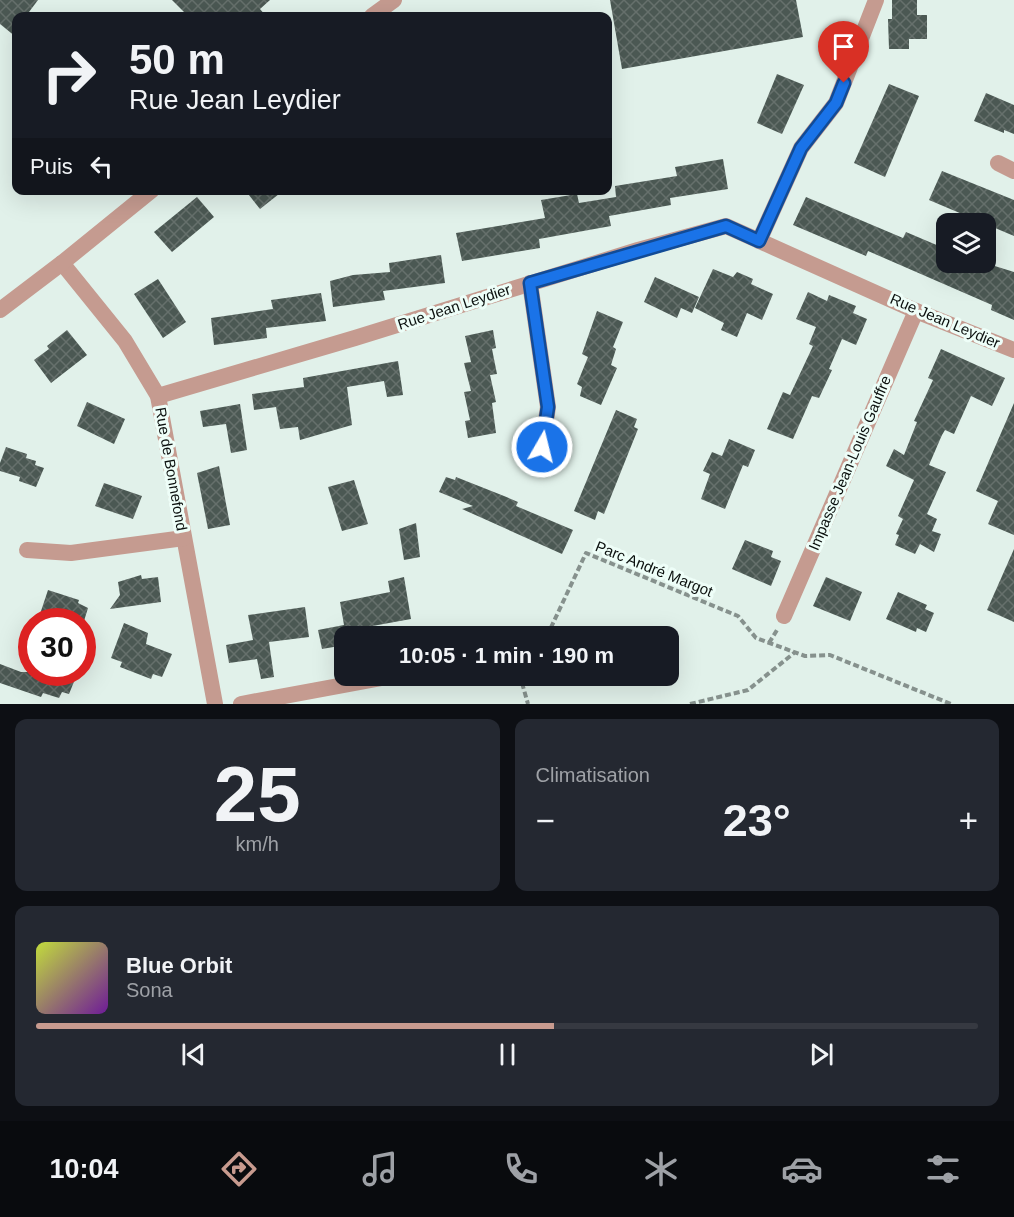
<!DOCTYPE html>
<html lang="fr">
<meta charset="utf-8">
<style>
body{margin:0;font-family:Arial,sans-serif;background:#242831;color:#f1f3f6;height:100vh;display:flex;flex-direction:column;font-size:22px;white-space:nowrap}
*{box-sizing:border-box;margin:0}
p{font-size:20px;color:#9ea1a6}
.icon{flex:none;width:33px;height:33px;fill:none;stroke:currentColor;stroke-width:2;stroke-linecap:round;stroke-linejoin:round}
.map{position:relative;height:704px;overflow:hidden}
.sheet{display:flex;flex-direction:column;gap:15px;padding:15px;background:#0d0f14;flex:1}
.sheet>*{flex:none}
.hud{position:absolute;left:12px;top:12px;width:600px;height:183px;border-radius:12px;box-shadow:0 6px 24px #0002;background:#171b24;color:#f1f3f6;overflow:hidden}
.buttons{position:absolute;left:936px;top:213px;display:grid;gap:12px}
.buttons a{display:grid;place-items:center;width:60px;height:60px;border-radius:12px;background:#171b24;box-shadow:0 6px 24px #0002;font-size:30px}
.speed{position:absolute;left:18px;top:608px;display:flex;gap:12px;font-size:30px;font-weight:700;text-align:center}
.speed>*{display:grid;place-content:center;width:78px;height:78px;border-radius:50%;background:#171b24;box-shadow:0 6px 24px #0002;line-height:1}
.speed .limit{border:9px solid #d22;background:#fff;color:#111}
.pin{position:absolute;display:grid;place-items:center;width:51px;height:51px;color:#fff;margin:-62px -26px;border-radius:50% 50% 50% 0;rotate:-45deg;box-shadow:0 0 6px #0007}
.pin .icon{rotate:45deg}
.me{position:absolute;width:66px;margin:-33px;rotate:8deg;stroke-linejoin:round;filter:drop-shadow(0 0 4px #0008)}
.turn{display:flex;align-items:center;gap:21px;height:126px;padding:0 18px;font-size:27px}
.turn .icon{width:78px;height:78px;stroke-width:2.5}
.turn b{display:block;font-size:42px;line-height:51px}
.then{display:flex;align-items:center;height:57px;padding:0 18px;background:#0003;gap:12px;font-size:22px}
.big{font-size:45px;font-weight:700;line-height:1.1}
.sheet .tile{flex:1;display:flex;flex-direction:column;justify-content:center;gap:9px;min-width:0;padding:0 21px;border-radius:12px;background:#242831}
.sheet .dial{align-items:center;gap:0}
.dial b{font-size:78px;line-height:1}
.song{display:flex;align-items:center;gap:18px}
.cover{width:72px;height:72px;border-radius:9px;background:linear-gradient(135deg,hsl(70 70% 55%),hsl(280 70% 35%))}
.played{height:6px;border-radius:3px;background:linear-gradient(90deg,#c89b8f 55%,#363941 55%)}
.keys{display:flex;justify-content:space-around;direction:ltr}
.heat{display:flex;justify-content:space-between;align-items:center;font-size:33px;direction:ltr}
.sheet .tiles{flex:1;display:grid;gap:15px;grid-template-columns:1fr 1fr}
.tile:last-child{grid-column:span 2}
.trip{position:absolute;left:334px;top:626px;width:345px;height:60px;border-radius:12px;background:#171b24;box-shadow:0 6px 24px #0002;font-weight:700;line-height:60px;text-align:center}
.tabs{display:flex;height:96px;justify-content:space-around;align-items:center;background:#090b0e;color:#9ea1a6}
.tabs .icon{width:42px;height:42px}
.tabs .selected{color:#c89b8f}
.tabs b{font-size:27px;color:#f1f3f6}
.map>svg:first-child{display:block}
.building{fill:url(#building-cross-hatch)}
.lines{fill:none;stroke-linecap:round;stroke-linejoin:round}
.path{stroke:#86918d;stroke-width:4;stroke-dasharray:6 3;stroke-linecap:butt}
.minor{stroke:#c59b90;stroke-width:16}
.route-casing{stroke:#114b97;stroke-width:15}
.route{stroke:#1a73e8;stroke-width:10}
.labels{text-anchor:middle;stroke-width:6;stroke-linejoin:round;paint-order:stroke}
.street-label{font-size:15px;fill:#0b100e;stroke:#eefef8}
</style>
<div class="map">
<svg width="1014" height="704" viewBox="0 0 1014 704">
<defs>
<pattern id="building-cross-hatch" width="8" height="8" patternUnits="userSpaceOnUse" patternTransform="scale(1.5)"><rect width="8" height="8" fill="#4b5853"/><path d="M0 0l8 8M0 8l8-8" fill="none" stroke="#66706c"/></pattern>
</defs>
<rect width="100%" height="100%" fill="#e1f1ea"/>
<g class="building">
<path d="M0,0h38l-12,16h-10v21l-16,-13z"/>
<path d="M172,0h98l-10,9 6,7h-78z"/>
<path d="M610,0h186l7,37 -181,32z"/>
<path d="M892,0h25v15h10v24h-18v10h-20l-1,-30h4z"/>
<path d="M777,74l27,11 -22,49 -25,-11z"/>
<path d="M889,84l30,12 -34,81 -31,-14z"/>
<path d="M986,93l28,12v29l-10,-4v3l-30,-12z"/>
<path d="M723,159l5,30 -58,9 1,7 -62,11 2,10 -72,13 1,9 -78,13 -6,-28 89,-15 -4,-18 36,-6 2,9 37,-6 -1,-11 62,-10 -2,-9z"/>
<path d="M942,171l72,29v36l-85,-36z"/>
<path d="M245,190h39l-24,19z"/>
<path d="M197,197l17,20 -42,35 -18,-20z"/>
<path d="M806,197l97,41 3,-6 40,17v13h36l32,10v48l-23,-10 1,-5 -124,-54 -2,5 -73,-31z"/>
<path d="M441,255l4,28 -62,8 2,9 -52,7 -3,-26 23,-6 37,-3 -1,-9z"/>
<path d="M713,269l20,8 4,-5 7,3 9,4 -2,5 22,10 -11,26 -15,-7 -10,24 -16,-7 3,-7 -29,-15z"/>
<path d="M655,277l44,20 -7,16 -11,-5 -4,10 -33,-16z"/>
<path d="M158,279l28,43 -23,16 -29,-44z"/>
<path d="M808,292l19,9 2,-6 27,11 -3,7 14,6 -11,26 -14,-6 -13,30 3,1 -13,28 -7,-2 -19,43 -26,-10 16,-37 7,3 23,-49 -4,-2 7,-17 -20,-8z"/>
<path d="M321,293l5,28 -60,7 1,10 -53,7 -3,-27 62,-9 -2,-9z"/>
<path d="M597,311l26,11 -10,25 3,2 -5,16 6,3 -16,37 -21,-9 2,-9 -5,-3 11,-27 -6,-3z"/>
<path d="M67,330l20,25 -36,28 -17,-23 15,-11 -2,-3z"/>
<path d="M493,330l3,18 -4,1 5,25 -7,1 6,27 -4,1 4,30 -28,5 -3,-17 5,-1 -6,-28 7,-1 -7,-28 7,-1 -6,-26z"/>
<path d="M941,349l64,29 -13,28 -21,-10 -17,38 -9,-4 -3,5 -13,30 17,7 -19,42 10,5 -5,12 9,3 -7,18 -14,-8 -5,10 -20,-9 4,-10 -3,-1 7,-15 -5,-3 16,-36 -28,-14 8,-17 10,6 13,-33 -3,-1 19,-41 -5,-2z"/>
<path d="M398,361l5,34 -16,2 -3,-16 -37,6 5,38 -52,15 -2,-13 -18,2 -4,-22 -22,3 -2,-16 52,-7 -1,-9z"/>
<path d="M87,402l38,17 -11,25 -37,-18z"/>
<path d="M1014,403v132l-26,-11 10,-23 -22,-10z"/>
<path d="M240,404l7,46 -16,3 -5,-29 -23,3 -3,-16z"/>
<path d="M616,410l21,9 -3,8 4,2 -34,85 -6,-3 -3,9 -21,-9z"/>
<path d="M729,439l26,11 -7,17 -5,-2 -18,44 -24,-10 9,-25 -7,-3 9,-19 10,4z"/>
<path d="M6,447l21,7 -1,4 10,3 -1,4 9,3 -8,19 -17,-6 1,-4 -20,-6v-8z"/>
<path d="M219,466l11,59 -22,4 -11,-56z"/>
<path d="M446,477l9,3 1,-3 48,19 14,6 -2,4 57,24 -11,24 -100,-45 11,-3 -34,-14z"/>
<path d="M354,480l14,44 -26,7 -14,-44z"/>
<path d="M104,483l38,13 -9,23 -38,-13z"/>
<path d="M416,523l4,34 -16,3 -5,-31z"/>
<path d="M745,540l28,11 -2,6 10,4 -10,25 -39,-17z"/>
<path d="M1014,549v73l-27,-12z"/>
<path d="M141,575l1,4 16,-2 3,25 -51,7 10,-14 -2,-13z"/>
<path d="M404,577l7,42 -66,12v14l-23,4 -4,-19 26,-5 -4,-23 50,-10 -2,-11z"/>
<path d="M826,577l36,15 -12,29 -37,-15z"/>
<path d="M48,590l31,10 -1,3 10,5 -4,13h-26l-18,-7z"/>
<path d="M898,592l29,13 -2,4 9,4 -8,19 -9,-4 -1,4 -30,-13z"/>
<path d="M305,607l4,30 -40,5 5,35 -13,2 -4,-20 -28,4 -3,-18 27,-5 -5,-25z"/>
<path d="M124,623l24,10 -2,11 26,10 -10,23 -9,-3 -2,5 -31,-12 2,-5 -11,-4z"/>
<path d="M0,664l21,8h57l-9,22 -7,-2 -3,6 -16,-5 -2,4 -41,-14z"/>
</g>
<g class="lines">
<g class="path">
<path d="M547,636l39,-83 152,63 18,22 49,18 25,-1 121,49"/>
<path d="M769,643l8,-13"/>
<path d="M526,675l-4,8 6,21"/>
<path d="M690,704l58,-14 46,-37"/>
</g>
<g class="minor">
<path d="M372,16l22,-16"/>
<path d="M998,163l16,8"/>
<path d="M759,241l42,-93 35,-45 40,-103"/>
<path d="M62,263l63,78 33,55 57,308"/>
<path d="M530,283l18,124 -6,40"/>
<path d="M0,310l62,-47 90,-73"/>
<path d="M158,396l197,-58 283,-88 88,-24 190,85 98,39"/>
<path d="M27,550l44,3 113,-15"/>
<path d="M784,616l132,-305"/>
<path d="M241,704l157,-29"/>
</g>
</g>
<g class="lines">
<defs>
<path id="route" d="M542,447l6,-40 -18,-124 196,-57 33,15 42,-93 35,-45 8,-20"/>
</defs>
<use href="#route" class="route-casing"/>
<use href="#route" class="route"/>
</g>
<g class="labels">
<g class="street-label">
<text transform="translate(454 307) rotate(-18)" y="5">Rue Jean Leydier</text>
<text transform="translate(945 321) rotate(23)" y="5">Rue Jean Leydier</text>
<text transform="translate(850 463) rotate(-67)" y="5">Impasse Jean-Louis Gauffre</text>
<text transform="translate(171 469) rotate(80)" y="5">Rue de Bonnefond</text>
<text transform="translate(654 569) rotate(22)" y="5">Parc André Margot</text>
</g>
</g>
</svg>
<div class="buttons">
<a><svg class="icon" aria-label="layers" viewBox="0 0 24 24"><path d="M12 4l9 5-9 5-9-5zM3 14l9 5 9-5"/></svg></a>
</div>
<div class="speed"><div class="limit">30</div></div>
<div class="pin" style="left:844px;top:83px;background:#d93025"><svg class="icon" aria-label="arrive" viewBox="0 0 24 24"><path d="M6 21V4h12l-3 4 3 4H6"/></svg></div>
<svg class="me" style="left:542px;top:447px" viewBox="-20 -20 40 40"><circle r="17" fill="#1a73e8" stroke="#fff" stroke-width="3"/><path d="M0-11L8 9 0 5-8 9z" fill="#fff"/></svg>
<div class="trip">10:05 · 1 min · 190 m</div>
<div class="hud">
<div class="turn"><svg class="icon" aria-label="right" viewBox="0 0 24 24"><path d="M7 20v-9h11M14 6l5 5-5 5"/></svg><div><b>50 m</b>Rue Jean Leydier</div></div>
<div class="then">Puis<svg class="icon" aria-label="left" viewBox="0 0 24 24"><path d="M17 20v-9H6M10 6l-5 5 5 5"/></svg></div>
</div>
</div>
<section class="sheet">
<div class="tiles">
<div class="tile dial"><b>25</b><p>km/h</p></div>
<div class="tile"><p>Climatisation</p>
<div class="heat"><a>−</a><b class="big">23°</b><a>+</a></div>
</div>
<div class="tile">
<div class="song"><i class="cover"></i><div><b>Blue Orbit</b><p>Sona</p></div></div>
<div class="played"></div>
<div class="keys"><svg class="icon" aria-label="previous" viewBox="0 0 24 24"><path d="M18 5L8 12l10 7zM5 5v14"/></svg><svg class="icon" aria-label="pause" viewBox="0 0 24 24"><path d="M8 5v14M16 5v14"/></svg><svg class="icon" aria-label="next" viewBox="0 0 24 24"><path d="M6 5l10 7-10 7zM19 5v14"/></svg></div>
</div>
</div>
</section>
<nav class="tabs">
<b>10:04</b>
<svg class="icon selected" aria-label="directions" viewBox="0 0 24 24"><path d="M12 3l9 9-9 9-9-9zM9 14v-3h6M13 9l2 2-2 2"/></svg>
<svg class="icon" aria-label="music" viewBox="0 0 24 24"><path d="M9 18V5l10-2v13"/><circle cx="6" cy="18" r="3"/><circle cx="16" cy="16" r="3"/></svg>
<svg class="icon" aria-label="phone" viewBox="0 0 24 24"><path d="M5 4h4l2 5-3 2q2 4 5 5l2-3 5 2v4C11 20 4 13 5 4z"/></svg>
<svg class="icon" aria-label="climate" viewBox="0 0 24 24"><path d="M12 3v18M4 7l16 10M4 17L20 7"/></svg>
<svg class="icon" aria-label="car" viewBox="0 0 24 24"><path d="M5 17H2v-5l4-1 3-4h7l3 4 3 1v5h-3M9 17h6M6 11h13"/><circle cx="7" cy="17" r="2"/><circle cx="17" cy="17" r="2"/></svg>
<svg class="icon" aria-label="filters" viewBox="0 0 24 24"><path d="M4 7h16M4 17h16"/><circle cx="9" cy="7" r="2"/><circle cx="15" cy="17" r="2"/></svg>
</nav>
